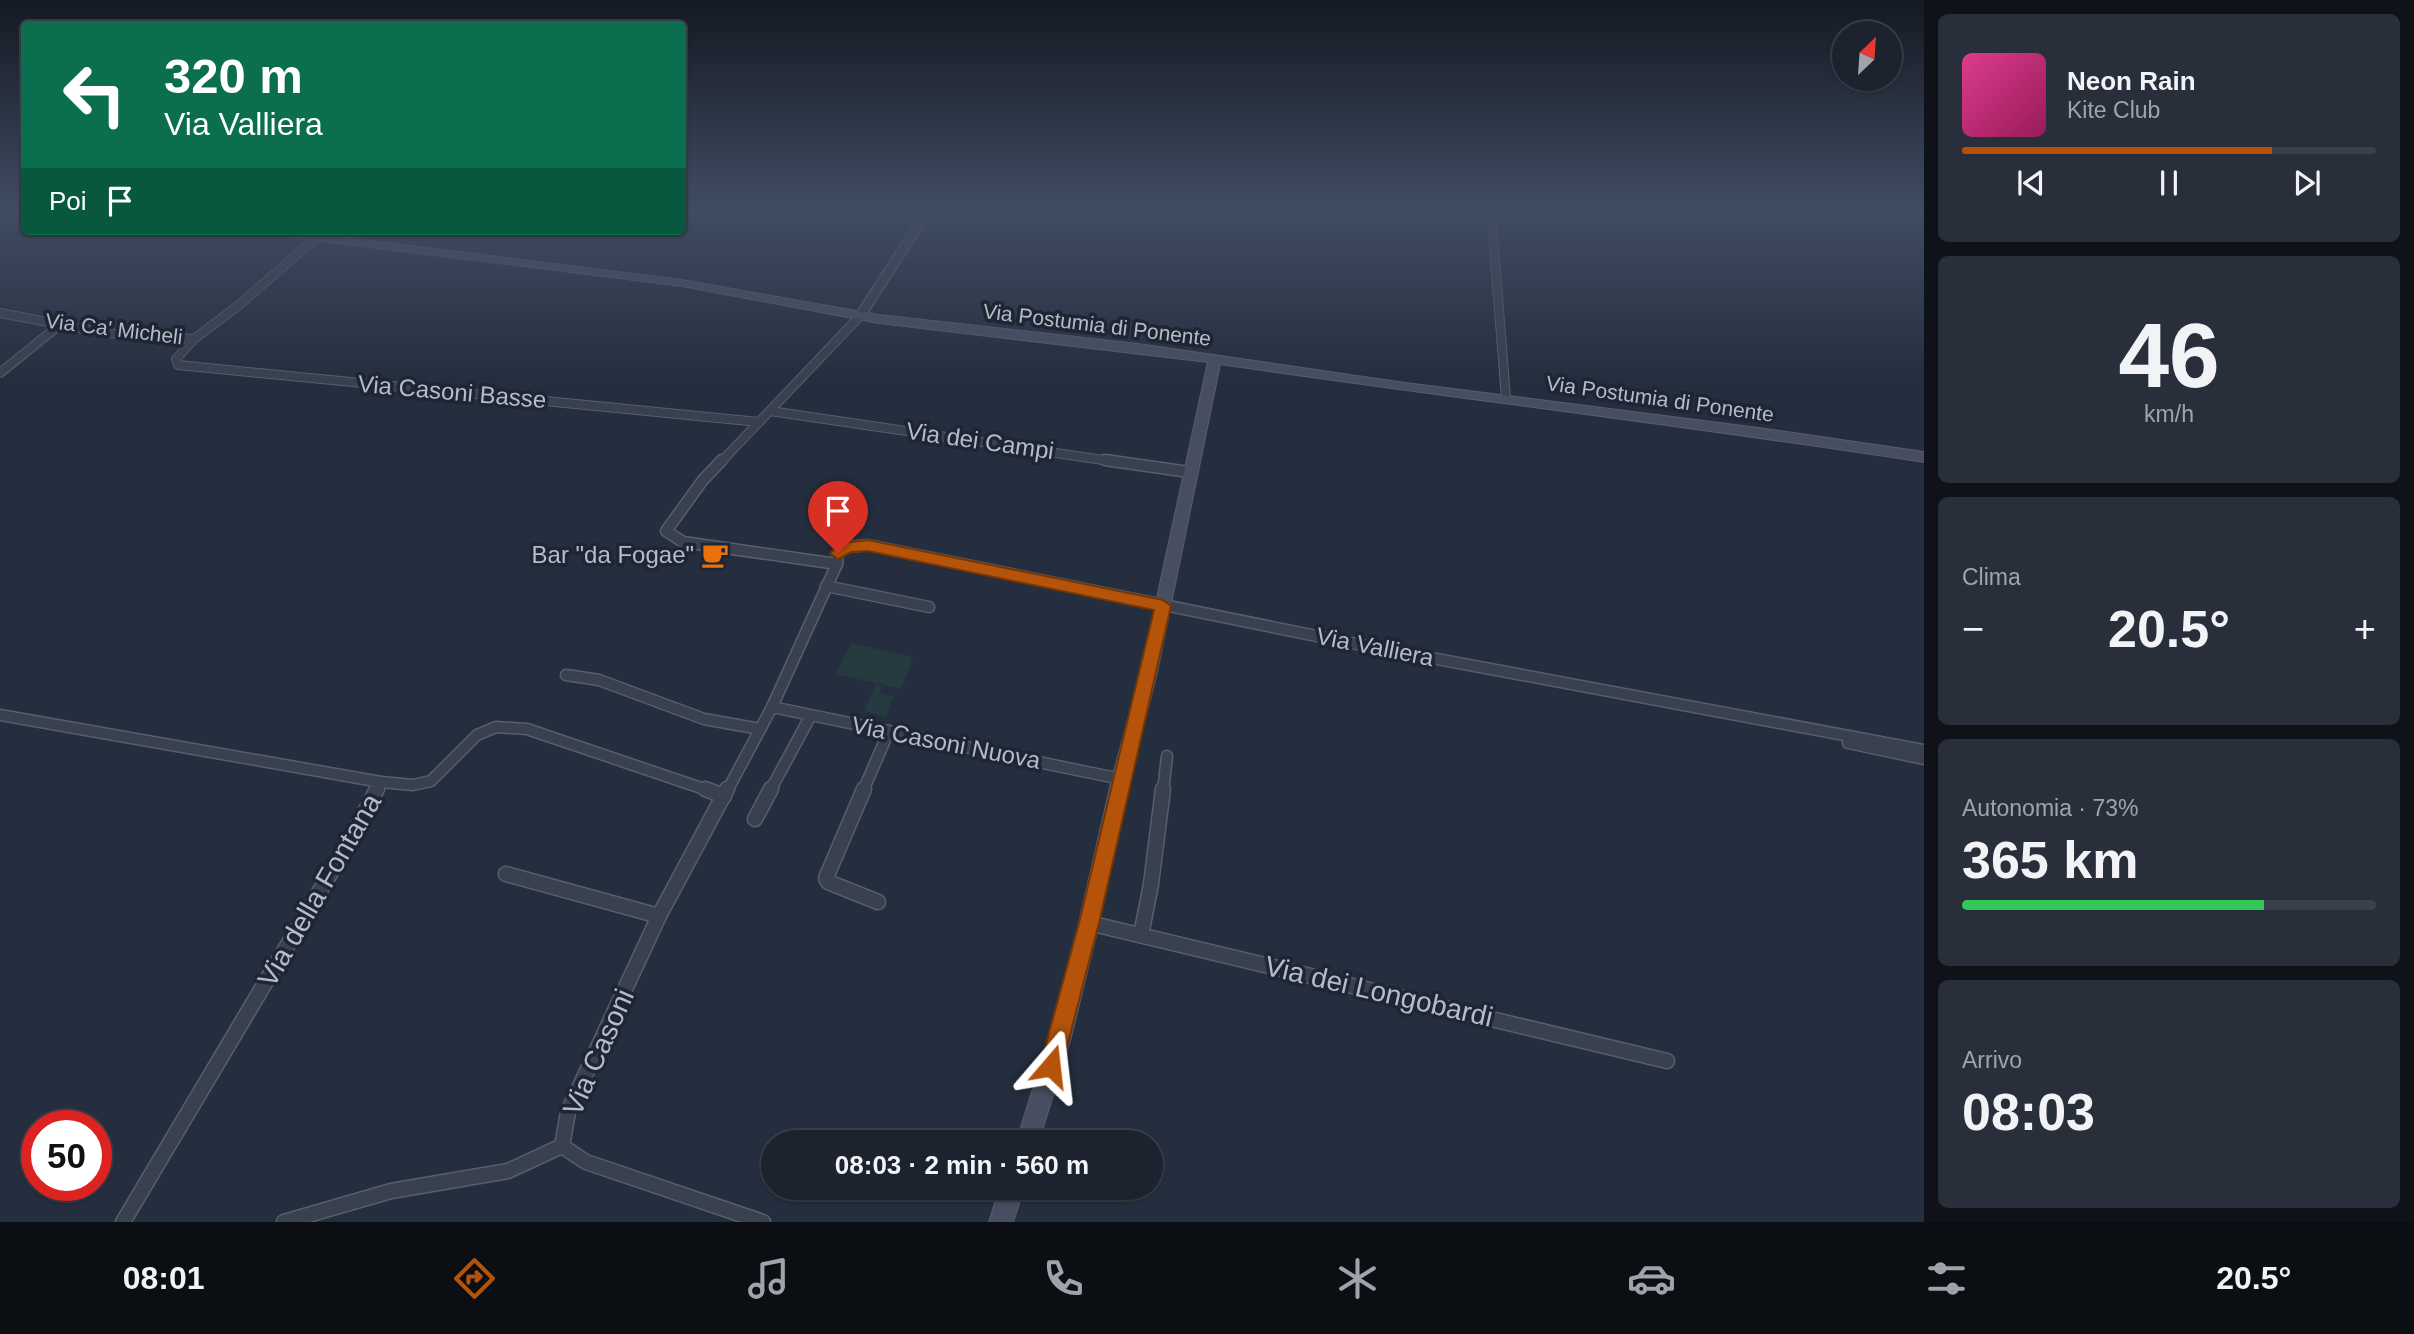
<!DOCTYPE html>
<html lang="it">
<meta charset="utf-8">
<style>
body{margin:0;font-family:Helvetica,sans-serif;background:#292f3a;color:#f1f3f6;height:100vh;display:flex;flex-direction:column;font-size:26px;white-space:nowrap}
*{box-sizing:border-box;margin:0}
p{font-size:23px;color:#a0a4aa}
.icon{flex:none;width:38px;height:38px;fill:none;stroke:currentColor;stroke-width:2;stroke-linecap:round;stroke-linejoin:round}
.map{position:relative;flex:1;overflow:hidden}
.side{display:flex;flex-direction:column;gap:14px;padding:14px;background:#0f1319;width:490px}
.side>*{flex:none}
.top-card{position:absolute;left:21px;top:21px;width:665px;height:214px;border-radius:7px;box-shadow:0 2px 5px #0004,0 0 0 2px #3a3f4a;background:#0b6e4f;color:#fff;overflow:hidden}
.needle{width:46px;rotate:25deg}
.controls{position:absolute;left:1832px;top:21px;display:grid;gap:14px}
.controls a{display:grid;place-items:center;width:70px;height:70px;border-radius:50%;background:#1c222e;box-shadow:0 2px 5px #0004,0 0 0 2px #3a3f4a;font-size:35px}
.speed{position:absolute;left:21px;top:1110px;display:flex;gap:14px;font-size:35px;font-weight:700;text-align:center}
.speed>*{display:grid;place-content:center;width:91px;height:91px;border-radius:50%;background:#1c222e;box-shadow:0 2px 5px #0004,0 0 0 2px #3a3f4a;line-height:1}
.speed .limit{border:10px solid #d22;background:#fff;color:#111}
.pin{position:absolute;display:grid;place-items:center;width:60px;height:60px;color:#fff;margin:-72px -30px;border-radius:50% 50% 50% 0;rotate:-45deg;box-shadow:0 0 7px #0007}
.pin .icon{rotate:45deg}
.me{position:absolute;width:77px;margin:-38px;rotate:17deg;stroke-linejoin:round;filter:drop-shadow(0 0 5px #0008)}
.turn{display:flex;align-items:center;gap:24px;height:147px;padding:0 28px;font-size:32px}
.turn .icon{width:91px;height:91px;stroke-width:2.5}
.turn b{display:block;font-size:49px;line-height:60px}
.then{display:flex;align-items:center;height:66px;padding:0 28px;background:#0003;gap:14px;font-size:26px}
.big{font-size:52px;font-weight:700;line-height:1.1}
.side .tile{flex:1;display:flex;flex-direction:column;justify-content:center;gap:10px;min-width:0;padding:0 24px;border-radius:10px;background:#292f3a}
.side .dial{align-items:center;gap:0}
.dial b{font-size:91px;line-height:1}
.song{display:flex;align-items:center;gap:21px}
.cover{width:84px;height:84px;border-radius:10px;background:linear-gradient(135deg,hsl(330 70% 55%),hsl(330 70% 35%))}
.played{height:7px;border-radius:4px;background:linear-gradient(90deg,#b45309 75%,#3a3f4a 75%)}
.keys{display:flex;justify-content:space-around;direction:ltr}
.heat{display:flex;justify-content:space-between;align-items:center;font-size:38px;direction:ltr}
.charge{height:10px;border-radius:5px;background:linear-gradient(90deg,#34c759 73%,#3a3f4a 0)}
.trip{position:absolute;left:761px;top:1130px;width:402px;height:70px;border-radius:35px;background:#1c222e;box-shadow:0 2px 5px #0004,0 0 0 2px #3a3f4a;font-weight:700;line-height:70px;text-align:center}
.tab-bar{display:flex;height:112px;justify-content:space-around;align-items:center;background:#0b0e12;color:#a0a4aa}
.tab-bar .icon{width:49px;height:49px}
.tab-bar .current{color:#b45309}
.tab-bar b{font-size:32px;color:#f1f3f6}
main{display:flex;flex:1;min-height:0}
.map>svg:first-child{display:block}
.green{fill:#273a3f}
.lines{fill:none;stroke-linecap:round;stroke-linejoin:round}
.minor-far2-casing{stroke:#575e6c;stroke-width:10}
.minor-far1-casing{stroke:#575e6c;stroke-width:13}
.minor-casing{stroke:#575e6c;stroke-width:17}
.tertiary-casing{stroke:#575e6c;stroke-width:3}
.secondary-casing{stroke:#575e6c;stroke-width:2}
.minor-far2{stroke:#39404e;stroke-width:8}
.minor-far1{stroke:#39404e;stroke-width:10}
.minor{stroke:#39404e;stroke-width:14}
.tertiary{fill:#39404e;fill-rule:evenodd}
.secondary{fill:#474e61;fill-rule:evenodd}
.route{fill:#b45309;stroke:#753606;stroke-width:2}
.labels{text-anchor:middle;stroke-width:7;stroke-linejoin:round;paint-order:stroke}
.far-street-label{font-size:21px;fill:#b5bbc9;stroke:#1e2533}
.street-label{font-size:24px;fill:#b5bbc9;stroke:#1e2533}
.poi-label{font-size:24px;fill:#b5bbc9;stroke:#1e2533;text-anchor:end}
.near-street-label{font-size:28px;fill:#b5bbc9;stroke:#1e2533}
</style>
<main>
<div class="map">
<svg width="1924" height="1222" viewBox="0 0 1924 1222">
<rect width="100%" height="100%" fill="#252e3e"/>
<g class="green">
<path d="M851,643l62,14 -12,32 -65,-15z"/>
<path d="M876,684l6,2 -3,7 14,3 -7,21 -22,-6z"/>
</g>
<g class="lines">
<defs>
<g id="minor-far2">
<path d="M1491,209l15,189"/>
<path d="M0,313l105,20 89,6 45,-34 78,-68"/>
<path d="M194,339l-18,20 2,6 581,57"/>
<path d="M0,373l62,-50"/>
<path d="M770,411l347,51"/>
<path d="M721,462l139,-146"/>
</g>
<g id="minor-far1">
<path d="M722,460l-19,20 -37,51 17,11 154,22 -65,143 -45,84"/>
<path d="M1105,460l84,12"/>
<path d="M837,564l1,-11 9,-6 21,-2 478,97 578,108"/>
<path d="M826,586l103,21"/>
<path d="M566,675l33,5 105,39 56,10"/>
<path d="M772,707l349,72"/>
<path d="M0,715l381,67 32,3 18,-4 46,-46 19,-8 31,2 183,62"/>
<path d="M1848,743l76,16"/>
<path d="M376,791l5,-9"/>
<path d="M770,791l40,-74"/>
<path d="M863,791l26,-60"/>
<path d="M1163,791l4,-35"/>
</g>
<g id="minor">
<path d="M705,789l19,7"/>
<path d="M727,789l-68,127 -91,196 -6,34 24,16 177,60"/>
<path d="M864,789l-38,89 2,4 50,20"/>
<path d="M755,819l16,-30"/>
<path d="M506,874l153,42"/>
<path d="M1089,923l578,138"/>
<path d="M1141,935l10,-51 12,-95"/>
<path d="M123,1222l226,-380 28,-53"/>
<path d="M284,1222l107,-31 117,-20 54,-25"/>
</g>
<path id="tertiary" d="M924,209h10l-70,109h-8l-1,-2z"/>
<g id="secondary">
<path d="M261,231h31l390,49 197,35 259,29 260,38 368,47 158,23v10c-234,-36 -469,-64 -704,-98l-63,308 -27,107 -31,144 -29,118 -32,102h-22l32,-102 31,-118 33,-144 29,-107 67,-310 -329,-39 -197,-37 -416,-52z"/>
<path d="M1000,1188h24l-11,34h-24z"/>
</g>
</defs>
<use href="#minor-far2" class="minor-far2-casing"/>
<use href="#minor-far1" class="minor-far1-casing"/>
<use href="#minor" class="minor-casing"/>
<use href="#tertiary" class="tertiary-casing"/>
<use href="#secondary" class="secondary-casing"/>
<use href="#minor-far2" class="minor-far2"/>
<use href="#minor-far1" class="minor-far1"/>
<use href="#minor" class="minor"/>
<use href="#tertiary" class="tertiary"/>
<use href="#secondary" class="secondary"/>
</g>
<linearGradient id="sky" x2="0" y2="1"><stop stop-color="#141922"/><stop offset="0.55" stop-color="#404c63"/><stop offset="1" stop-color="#404c63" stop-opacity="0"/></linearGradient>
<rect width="1924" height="380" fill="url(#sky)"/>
<path class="route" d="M868,540l295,60 8,6 -72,317 -37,143 -3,8 -8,3 -8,-3 -3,-8 39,-143 75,-313 -286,-59 -17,1 -13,7 -8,-6 12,-10z"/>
<defs>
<symbol id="cafe-bare" viewBox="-9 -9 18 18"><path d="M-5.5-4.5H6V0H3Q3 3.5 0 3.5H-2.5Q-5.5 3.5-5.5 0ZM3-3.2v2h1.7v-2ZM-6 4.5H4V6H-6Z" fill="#e8710a" stroke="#1e2533" stroke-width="2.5" paint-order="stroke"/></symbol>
</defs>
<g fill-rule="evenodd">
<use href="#cafe-bare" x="696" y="536" width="38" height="38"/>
</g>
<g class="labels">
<g class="far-street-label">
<text transform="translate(1097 325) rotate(7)" y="7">Via Postumia di Ponente</text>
<text transform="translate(114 329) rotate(7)" y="7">Via Ca' Micheli</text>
<text transform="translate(1660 399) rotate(8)" y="7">Via Postumia di Ponente</text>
</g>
<g class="street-label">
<text transform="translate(452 392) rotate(5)" y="8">Via Casoni Basse</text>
<text transform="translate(980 441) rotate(8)" y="8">Via dei Campi</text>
<text transform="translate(1375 647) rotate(11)" y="8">Via Valliera</text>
<text transform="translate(946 743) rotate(11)" y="8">Via Casoni Nuova</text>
</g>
<g class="poi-label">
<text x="694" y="563">Bar "da Fogae"</text>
</g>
<g class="near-street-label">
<text transform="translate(319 890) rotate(-60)" y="10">Via della Fontana</text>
<text transform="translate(1379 991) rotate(13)" y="10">Via dei Longobardi</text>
<text transform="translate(598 1052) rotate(-66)" y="10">Via Casoni</text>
</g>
</g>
</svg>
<div class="controls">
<a><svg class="needle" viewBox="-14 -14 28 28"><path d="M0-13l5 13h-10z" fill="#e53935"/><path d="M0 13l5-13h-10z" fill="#a0a4aa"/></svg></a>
</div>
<div class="speed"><div class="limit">50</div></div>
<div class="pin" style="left:838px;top:553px;background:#d93025"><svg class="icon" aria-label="arrive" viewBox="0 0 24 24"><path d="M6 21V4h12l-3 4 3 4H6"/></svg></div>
<svg class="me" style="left:1051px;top:1066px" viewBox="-20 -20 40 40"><path d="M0-17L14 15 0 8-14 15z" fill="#b45309" stroke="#fff" stroke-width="4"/></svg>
<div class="trip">08:03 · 2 min · 560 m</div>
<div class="top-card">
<div class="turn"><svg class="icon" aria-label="left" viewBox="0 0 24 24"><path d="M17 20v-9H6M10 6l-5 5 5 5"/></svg><div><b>320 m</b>Via Valliera</div></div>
<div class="then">Poi<svg class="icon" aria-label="arrive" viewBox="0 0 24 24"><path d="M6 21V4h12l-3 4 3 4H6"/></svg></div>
</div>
</div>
<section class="side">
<div class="tile">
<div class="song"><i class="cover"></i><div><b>Neon Rain</b><p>Kite Club</p></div></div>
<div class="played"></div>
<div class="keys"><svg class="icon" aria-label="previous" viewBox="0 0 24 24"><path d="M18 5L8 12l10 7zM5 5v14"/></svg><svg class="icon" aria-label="pause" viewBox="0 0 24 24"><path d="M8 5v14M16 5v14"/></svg><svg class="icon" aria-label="next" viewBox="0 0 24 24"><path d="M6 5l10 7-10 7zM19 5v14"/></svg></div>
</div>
<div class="tile dial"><b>46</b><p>km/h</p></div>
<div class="tile"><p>Clima</p>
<div class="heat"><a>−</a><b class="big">20.5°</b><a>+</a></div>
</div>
<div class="tile"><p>Autonomia · 73%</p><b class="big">365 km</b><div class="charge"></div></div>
<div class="tile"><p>Arrivo</p><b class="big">08:03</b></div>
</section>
</main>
<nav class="tab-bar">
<b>08:01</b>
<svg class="icon current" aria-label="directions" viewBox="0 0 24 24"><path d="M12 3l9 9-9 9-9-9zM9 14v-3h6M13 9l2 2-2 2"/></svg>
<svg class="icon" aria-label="music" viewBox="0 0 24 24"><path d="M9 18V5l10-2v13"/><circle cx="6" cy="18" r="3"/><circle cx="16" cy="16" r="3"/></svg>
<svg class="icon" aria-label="phone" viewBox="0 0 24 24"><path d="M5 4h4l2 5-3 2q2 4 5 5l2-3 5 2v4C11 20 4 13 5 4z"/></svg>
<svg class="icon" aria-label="climate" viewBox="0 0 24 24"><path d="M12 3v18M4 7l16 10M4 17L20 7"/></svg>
<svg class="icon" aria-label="car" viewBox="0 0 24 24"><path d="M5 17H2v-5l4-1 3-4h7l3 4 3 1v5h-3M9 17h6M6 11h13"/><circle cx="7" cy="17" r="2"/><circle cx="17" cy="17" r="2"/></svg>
<svg class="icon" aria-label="filters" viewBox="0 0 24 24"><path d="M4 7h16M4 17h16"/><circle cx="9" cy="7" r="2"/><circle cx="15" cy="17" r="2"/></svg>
<b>20.5°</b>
</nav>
